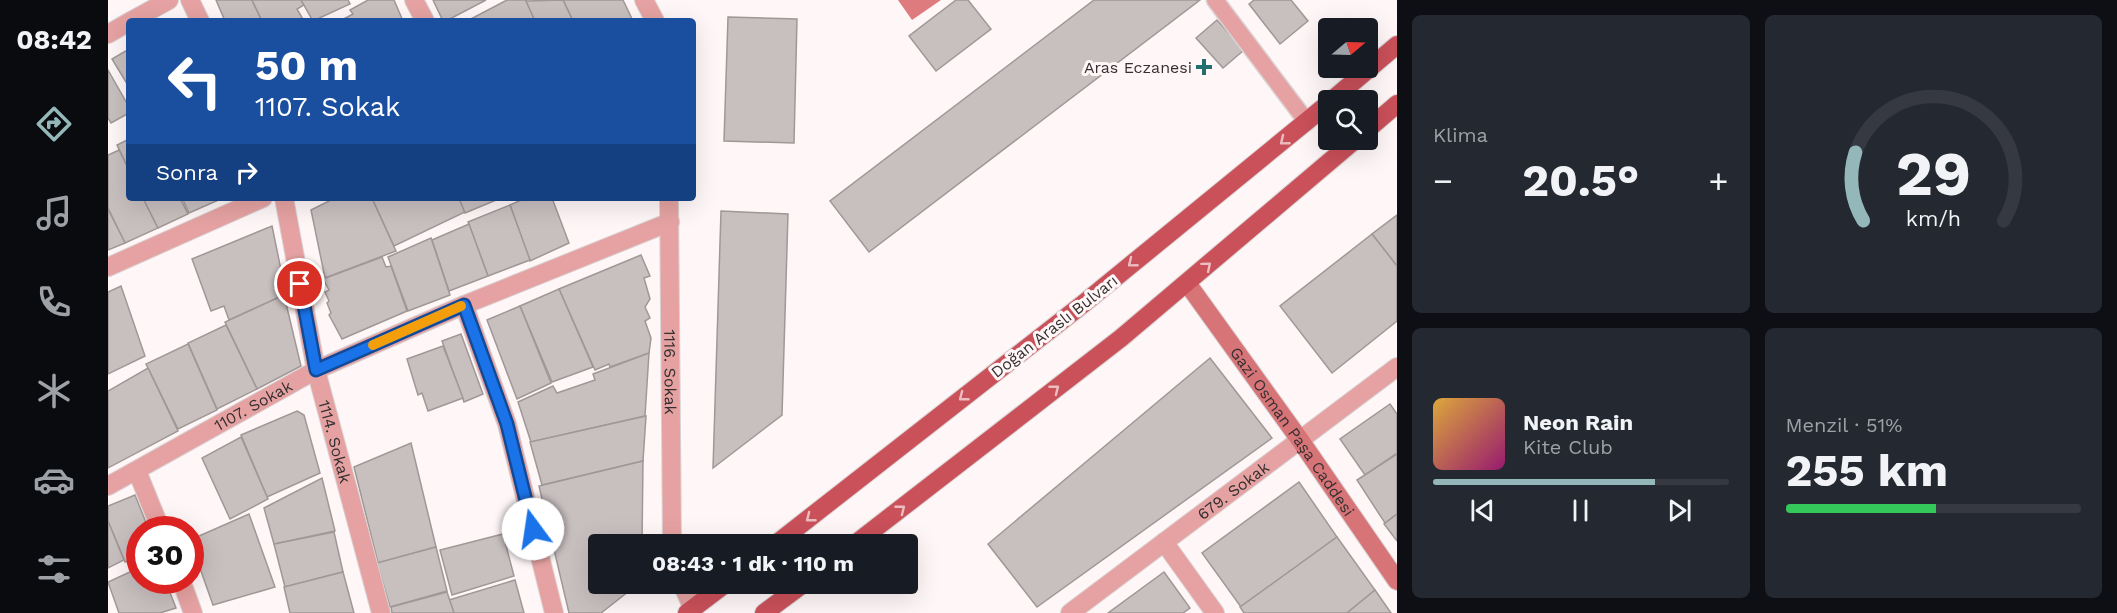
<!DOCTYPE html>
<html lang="tr">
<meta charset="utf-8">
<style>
body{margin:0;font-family:"Work Sans",sans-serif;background:#242831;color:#f1f3f6;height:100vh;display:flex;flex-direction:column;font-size:22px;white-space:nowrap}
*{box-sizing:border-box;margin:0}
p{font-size:20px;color:#9ea1a6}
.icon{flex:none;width:33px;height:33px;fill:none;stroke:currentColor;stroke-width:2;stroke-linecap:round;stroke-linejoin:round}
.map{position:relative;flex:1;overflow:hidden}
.drawer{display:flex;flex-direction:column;gap:15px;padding:15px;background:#0d0f14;width:720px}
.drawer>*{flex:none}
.guide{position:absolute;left:18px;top:18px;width:570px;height:183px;border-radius:6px;box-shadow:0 6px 24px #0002;background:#1a4fa0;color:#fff;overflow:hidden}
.needle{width:39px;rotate:71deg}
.fabs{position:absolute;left:1210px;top:18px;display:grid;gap:12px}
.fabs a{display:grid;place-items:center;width:60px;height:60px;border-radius:6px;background:#171b24;box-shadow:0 6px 24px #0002;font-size:30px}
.speed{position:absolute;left:18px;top:516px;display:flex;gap:12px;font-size:30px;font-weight:700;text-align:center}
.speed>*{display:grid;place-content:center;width:78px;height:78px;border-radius:50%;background:#171b24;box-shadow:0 6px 24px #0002;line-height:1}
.speed .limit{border:9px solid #d22;background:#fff;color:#111}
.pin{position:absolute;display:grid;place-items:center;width:51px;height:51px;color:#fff;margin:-26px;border:3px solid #fff;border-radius:50%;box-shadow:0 2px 6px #0007}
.me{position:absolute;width:66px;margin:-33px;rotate:346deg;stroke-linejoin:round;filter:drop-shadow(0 0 4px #0008)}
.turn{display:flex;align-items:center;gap:21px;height:126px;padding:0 30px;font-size:27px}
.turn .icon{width:78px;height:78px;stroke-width:2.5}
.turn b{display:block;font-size:42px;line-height:51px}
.then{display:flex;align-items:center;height:57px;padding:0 30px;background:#0003;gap:12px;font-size:22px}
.big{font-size:45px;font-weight:700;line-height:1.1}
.drawer .card{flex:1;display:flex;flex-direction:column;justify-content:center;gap:9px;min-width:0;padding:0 21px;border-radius:9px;background:#242831}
.drawer .dial{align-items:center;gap:0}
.dial svg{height:156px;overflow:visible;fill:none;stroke:#363941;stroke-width:7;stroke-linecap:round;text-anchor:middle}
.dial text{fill:#f1f3f6;stroke:none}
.song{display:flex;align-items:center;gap:18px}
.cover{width:72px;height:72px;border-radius:9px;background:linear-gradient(135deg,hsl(40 70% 55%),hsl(320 70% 35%))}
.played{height:6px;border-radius:3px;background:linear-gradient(90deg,#94b7ba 75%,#363941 75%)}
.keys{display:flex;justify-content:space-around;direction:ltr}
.heat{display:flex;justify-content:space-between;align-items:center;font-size:33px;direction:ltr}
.charge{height:9px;border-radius:4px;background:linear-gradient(90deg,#34c759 51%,#363941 0)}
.drawer .tiles{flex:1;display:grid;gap:15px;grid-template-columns:repeat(2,1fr)}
.trip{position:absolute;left:480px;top:534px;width:330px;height:60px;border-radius:6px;background:#171b24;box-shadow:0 6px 24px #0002;font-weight:700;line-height:60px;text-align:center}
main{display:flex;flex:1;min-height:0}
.tab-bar{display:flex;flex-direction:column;width:108px;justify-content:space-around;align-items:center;background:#090b0e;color:#9ea1a6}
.tab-bar .icon{width:42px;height:42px}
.tab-bar .current{color:#94b7ba}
.tab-bar b{font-size:27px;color:#f1f3f6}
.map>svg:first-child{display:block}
.water{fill:#de7b7f}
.building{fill:#c8bfbf;stroke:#a09797;stroke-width:1.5}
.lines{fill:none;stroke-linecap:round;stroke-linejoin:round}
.lane-casing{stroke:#dad3d3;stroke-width:19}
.street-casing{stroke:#dad3d3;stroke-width:20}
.secondary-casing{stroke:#dad3d3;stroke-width:20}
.primary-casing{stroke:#dad3d3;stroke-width:20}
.lane{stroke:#e6a2a2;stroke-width:16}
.street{stroke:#e6a2a2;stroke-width:18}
.secondary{stroke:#d77478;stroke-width:18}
.primary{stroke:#ca505a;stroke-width:18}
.oneway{stroke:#ecbdc0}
.route-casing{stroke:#114b97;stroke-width:15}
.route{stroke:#1a73e8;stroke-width:10}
.slow{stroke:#f59e0b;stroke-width:10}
.poi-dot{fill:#236e71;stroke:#fff7f7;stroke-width:2}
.labels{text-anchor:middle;stroke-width:6;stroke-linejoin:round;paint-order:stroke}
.poi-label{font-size:16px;fill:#343030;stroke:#fff7f7;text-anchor:end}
.street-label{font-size:16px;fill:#343030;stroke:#fff7f7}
</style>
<main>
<nav class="tab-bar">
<b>08:42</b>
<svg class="icon current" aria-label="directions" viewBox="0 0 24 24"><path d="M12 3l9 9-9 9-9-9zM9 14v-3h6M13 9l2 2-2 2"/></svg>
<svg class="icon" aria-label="music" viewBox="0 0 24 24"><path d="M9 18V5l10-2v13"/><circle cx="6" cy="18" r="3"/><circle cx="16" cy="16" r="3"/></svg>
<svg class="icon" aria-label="phone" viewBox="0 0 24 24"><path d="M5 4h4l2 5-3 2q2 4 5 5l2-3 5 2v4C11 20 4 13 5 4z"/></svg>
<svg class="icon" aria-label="climate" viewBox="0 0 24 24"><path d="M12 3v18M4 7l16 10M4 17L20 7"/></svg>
<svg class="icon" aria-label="car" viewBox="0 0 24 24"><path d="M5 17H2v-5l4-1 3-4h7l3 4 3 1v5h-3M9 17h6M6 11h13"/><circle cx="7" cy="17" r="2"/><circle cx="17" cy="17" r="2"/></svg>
<svg class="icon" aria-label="filters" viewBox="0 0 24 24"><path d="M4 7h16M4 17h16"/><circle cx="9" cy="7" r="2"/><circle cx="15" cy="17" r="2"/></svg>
</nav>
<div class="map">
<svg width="1289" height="613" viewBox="0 0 1289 613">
<rect width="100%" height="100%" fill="#fff7f7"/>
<path class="water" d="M790,0h43l-29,20z"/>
<g class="building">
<path d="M108,0h36l10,21h-37z"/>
<path d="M144,0h49l3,5 -7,4 7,12h-42z"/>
<path d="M193,0h47l2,4 -37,17z"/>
<path d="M260,0h26l9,21h-63l13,-7 -3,-4z"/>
<path d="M325,0h53l-40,21h-3z"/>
<path d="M399,0h19l9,21h-68z"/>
<path d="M455,0h60l10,21h-60z"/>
<path d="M455,0l10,21h-38l-9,-20z"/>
<path d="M848,0h12l23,29 -55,42 -27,-35z"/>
<path d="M986,0h106l-331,252 -39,-51z"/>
<path d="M1146,0h37l17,21 -28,23 -31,-40z"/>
<path d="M620,17l69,2 -3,124 -70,-2z"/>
<path d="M1109,20l27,30 -21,18 -27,-30z"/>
<path d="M21,49v38l-17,-28z"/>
<path d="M0,70l21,37v6l-18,10 -3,-5z"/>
<path d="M21,139v31l-12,-25z"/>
<path d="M11,150l10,20v28h14l15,30 -33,15 -17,-35v-53z"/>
<path d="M35,198h37l8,16 -30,14z"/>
<path d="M74,198h41l-34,15z"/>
<path d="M227,198h37l24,53 -71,27 -14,-68z"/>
<path d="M264,198h87l6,14 -71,34z"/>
<path d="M351,198h42l-36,15z"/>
<path d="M418,198h26l17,45 -39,18 -20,-56z"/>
<path d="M402,205l20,55 -42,16 -20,-54z"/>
<path d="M0,209l17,34 -17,7z"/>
<path d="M613,211l67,3 -6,201 -69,53z"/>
<path d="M1289,215v51l-25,-32z"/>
<path d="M361,224l19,52 -39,15 -17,-51z"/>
<path d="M164,226l14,68 -57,26 -5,-14 -13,5 -19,-52z"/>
<path d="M1264,234l25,32v55l-65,52 -52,-67z"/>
<path d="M323,238l19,57 -42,16 -20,-54z"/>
<path d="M533,255l9,21 -6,2 6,21 -5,8 5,11 -5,3 6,17 -2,15 -39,14 -1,-3 -14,6 -36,-81z"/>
<path d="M274,257l4,10 5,-1 16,45 -65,28 -13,-24 2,-2 -4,-10 2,-2 -4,-9 4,-2 -6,-11z"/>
<path d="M13,286l24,70 -37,18v-82z"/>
<path d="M451,289l34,78 -41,15 -32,-76z"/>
<path d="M176,295l17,71 -44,23 -32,-67z"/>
<path d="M412,306l31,77 -34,16 -30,-79z"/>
<path d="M118,325l31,64 -40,20 -29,-66z"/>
<path d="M353,334l22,60 -19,8 -22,-61z"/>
<path d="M80,344l29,66 -39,19 -32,-65z"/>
<path d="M335,346l20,52 -35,13 -6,-18 -4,2 -11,-36z"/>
<path d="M541,353l-4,63 -114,26 -13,-40 35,-16 4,7 38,-13 -2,-6z"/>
<path d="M1102,358l62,80 -235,169 -49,-63z"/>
<path d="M40,368l30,63 -70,37v-77z"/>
<path d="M1282,404l7,10v39l-32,22 -25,-36z"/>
<path d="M189,411l7,4 16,58 -53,24 -26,-62z"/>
<path d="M538,416l-3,45 -101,24 -12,-43z"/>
<path d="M133,437l27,62 -38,20 -28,-61z"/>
<path d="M303,443l25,104 -58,16 -24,-96z"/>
<path d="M1289,454v60l-12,9 -28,-43z"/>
<path d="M535,461l-1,83h-44v40h40l-37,29h-32l-30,-127z"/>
<path d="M214,478l13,53 -61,13 -10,-36z"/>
<path d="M1191,482l38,55 -96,70 -39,-54z"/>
<path d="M27,495l14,35h-9v26l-15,6 -17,-41v-15z"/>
<path d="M141,514l26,73 -62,18 -23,-65z"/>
<path d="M1289,514v27l-13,-17z"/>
<path d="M0,521l16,39 -16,8z"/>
<path d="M226,532l9,40 -58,15 -11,-43z"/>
<path d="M395,534l11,42 -62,19 -12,-45z"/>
<path d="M1229,537l38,53 -28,23h-103l-4,-6z"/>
<path d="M328,547l11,44 -57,16 -13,-44z"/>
<path d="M32,559v21h25l11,28 -16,5h-41l-11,-31 24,-11 -3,-7z"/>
<path d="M235,572l11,41h-64l-6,-26z"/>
<path d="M1056,572l26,36 -7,5h-75z"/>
<path d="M407,580l9,33h-70l-5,-13z"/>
<path d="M1267,590l16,23h-44z"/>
<path d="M339,592l7,21h-62l-1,-6z"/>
</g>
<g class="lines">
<defs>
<path id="lane" d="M1107,0l92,122"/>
<g id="street">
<path d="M82,0l10,21"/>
<path d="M306,0l11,21"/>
<path d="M536,0l11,21"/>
<path d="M23,21l38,-21"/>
<path d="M0,34l21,-12"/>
<path id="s1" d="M176,198l32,172 65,243"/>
<path id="s2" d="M561,198l3,346"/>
<path d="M0,267l155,-69"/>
<path d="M356,305l43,119 47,189"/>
<path d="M29,471l24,59"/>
<path id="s3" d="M0,486l208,-116 148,-65 206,-83"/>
<path d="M1056,542l51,71"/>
<path d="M73,580l12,33"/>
<path d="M574,584l11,25"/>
<path id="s4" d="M962,613l327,-246"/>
</g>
<g id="secondary">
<path id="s5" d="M1079,283l113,157 97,141"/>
</g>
<g id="primary">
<path d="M1224,100l65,-55"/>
<path d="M1260,129l29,-25"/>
<path d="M668,544l307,-240 246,-201"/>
<path d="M747,544l266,-206 234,-198"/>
<path d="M579,613l38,-29"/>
<path d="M656,613l39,-29"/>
</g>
</defs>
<use href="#lane" class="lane-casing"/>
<use href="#street" class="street-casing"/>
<use href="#secondary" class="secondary-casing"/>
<use href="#primary" class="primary-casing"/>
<use href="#lane" class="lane"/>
<use href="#street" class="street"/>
<use href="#secondary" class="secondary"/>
<use href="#primary" class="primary"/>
</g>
<defs><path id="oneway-chevron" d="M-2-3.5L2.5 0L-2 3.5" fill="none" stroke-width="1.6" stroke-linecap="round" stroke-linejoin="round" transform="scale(1.5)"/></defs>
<g class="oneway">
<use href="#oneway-chevron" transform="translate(1176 141) rotate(141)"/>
<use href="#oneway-chevron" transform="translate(1024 263) rotate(141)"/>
<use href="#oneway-chevron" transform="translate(1099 266) rotate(-40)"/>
<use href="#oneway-chevron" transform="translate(947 389) rotate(-38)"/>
<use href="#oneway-chevron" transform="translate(855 397) rotate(142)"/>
<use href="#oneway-chevron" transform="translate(793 509) rotate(-38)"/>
<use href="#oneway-chevron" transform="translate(702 518) rotate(142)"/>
</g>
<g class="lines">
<defs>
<path id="route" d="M192,284l16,86 148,-65 43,119 26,105"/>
</defs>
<use href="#route" class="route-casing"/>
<use href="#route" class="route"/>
<path class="slow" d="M265,345l88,-39"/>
</g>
<path class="poi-dot" d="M1093 58h6v6h6v6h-6v6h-6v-6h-6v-6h6z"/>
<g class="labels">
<g class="poi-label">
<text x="1084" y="73">Aras Eczanesi</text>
</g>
<g class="street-label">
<text transform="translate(946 326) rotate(-38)" y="6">Doğan Araslı Bulvarı</text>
<text dy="6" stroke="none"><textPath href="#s2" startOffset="174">1116. Sokak</textPath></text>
<text dy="6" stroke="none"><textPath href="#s3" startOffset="166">1107. Sokak</textPath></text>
<text dy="6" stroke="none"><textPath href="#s5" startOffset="182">Gazi Osman Paşa Caddesi</textPath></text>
<text dy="6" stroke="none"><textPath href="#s1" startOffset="249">1114. Sokak</textPath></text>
<text dy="6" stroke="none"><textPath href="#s4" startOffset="204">679. Sokak</textPath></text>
</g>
</g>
</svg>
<div class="fabs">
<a><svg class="needle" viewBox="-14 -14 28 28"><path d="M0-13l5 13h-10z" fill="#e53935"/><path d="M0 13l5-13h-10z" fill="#9ea1a6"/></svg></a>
<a><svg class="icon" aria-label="search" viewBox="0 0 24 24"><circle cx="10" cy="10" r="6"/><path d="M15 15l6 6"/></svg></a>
</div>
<div class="speed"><div class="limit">30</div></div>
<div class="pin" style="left:192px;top:284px;background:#d93025"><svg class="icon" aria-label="arrive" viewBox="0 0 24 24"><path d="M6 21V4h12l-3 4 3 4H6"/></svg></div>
<svg class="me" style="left:425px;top:529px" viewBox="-20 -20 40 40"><circle r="19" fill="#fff"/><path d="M0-13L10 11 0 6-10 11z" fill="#1a73e8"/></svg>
<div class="trip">08:43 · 1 dk · 110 m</div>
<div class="guide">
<div class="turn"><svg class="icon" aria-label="left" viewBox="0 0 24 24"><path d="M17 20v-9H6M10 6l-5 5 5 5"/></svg><div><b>50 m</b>1107. Sokak</div></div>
<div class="then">Sonra<svg class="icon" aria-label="right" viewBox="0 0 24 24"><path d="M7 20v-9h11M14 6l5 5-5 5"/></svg></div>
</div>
</div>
<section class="drawer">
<div class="tiles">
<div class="card"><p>Klima</p>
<div class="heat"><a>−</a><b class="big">20.5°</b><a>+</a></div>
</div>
<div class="card dial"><svg viewBox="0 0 100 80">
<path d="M14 69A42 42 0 1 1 86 69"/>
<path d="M14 69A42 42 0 0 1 10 34" stroke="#94b7ba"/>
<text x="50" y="56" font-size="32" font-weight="700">29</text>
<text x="50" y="72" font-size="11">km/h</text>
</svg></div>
<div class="card">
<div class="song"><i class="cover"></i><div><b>Neon Rain</b><p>Kite Club</p></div></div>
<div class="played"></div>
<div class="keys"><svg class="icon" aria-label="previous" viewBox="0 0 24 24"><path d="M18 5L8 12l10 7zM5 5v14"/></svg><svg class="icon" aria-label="pause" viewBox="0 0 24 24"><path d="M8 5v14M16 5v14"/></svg><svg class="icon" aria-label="next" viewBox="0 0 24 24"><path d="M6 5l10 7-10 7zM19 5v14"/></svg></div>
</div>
<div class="card"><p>Menzil · 51%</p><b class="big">255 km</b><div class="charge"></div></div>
</div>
</section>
</main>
